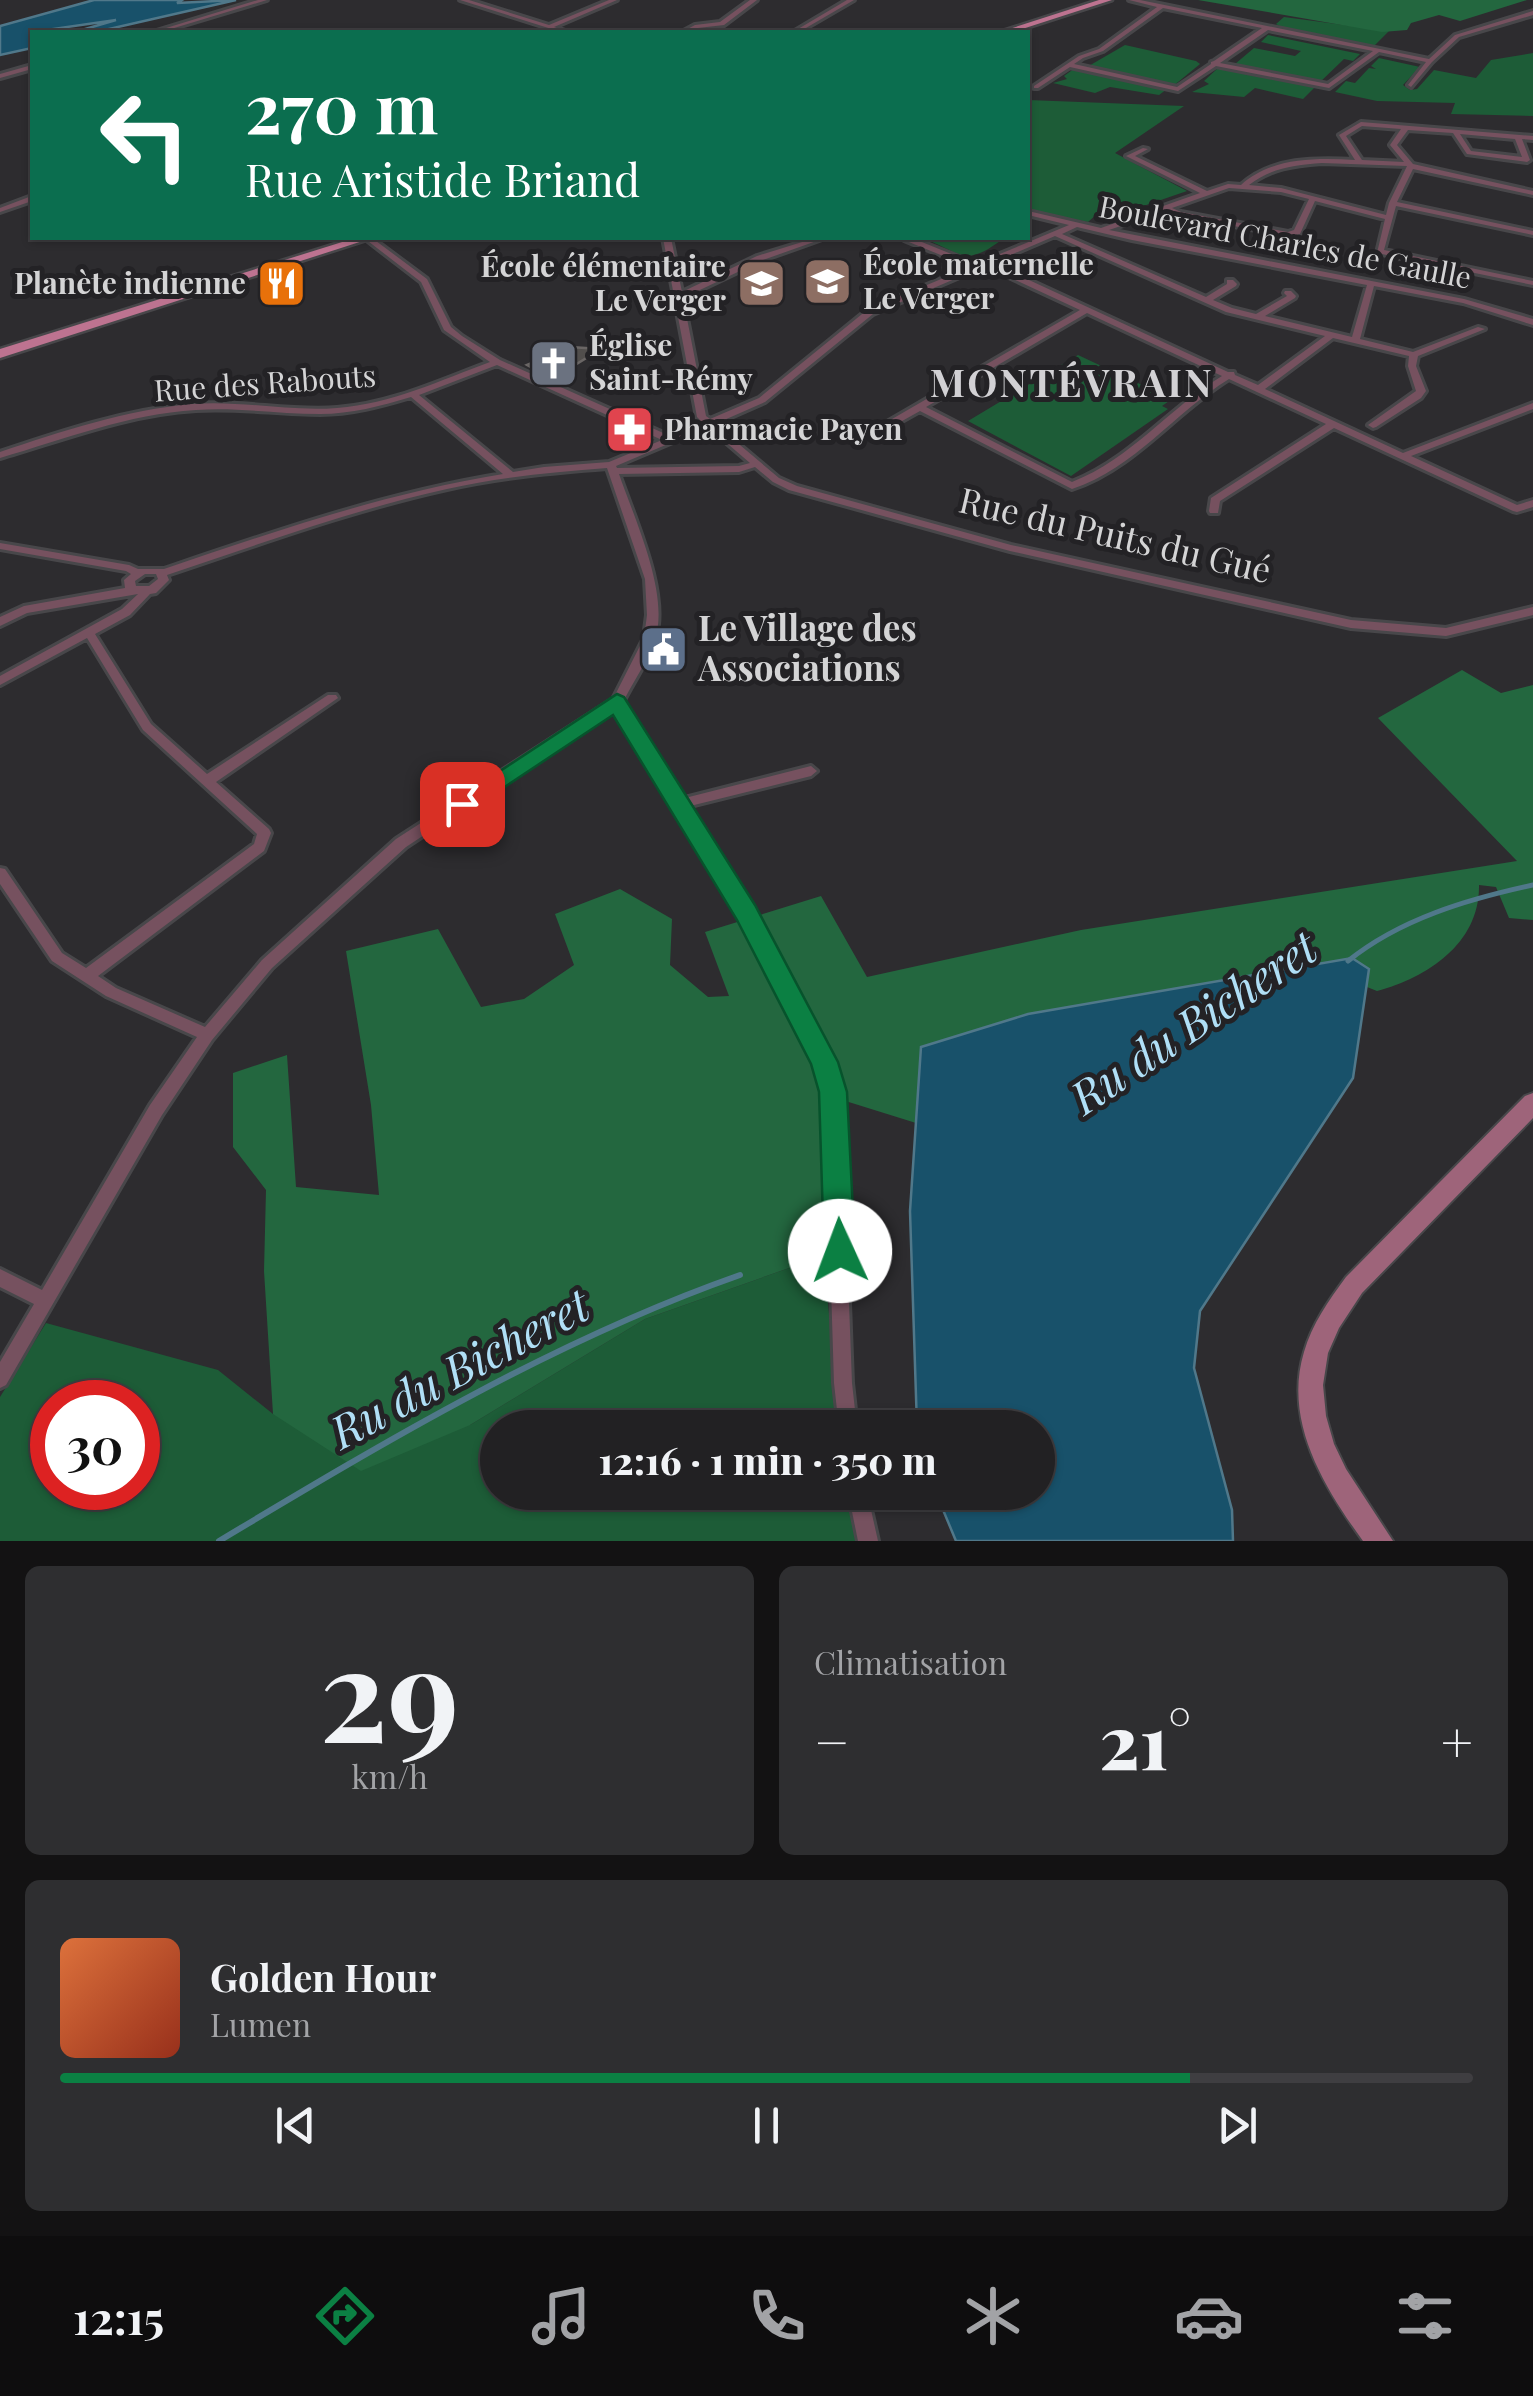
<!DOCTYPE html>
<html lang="fr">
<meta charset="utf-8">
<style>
body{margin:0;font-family:"Playfair Display",serif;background:#2e2e30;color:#f1f3f6;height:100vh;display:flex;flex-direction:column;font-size:38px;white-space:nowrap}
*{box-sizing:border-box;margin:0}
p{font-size:32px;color:#a2a3a6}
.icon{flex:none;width:55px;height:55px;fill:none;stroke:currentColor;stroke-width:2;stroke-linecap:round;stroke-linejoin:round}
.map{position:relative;height:1541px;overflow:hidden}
.drawer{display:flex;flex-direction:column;gap:25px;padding:25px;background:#131213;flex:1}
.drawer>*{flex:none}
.banner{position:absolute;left:30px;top:30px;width:1000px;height:210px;border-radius:0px;box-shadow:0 2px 8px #0004,0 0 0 2px #3f3e41;background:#0b6e4f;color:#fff;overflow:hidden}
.speed{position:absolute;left:30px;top:1380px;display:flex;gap:20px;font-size:50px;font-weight:700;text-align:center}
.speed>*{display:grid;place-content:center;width:130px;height:130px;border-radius:50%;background:#222123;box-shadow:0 2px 8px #0004,0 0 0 2px #3f3e41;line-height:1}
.speed .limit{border:15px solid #d22;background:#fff;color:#111}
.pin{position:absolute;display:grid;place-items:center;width:85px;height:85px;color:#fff;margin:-42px;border-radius:20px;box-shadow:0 5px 15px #0006}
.me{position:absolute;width:110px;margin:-55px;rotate:358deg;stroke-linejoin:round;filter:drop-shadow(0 0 8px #0008)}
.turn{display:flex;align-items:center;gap:35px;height:210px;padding:0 50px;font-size:45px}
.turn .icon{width:130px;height:130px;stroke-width:2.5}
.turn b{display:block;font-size:70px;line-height:85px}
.big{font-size:75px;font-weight:800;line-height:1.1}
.drawer .widget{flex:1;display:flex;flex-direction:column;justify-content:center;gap:15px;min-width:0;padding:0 35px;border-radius:15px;background:#2e2e30}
.drawer .dial{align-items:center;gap:0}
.dial b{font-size:130px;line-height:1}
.song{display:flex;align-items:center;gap:30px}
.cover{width:120px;height:120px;border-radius:15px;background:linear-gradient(135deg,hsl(20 70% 55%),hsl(10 70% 35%))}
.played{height:10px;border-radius:5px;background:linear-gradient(90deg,#0b8043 80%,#3f3e41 80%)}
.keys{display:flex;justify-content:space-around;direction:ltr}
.heat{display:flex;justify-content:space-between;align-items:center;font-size:55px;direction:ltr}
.drawer .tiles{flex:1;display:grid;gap:25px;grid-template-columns:1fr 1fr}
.widget:last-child{grid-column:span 2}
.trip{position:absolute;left:480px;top:1410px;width:575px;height:100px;border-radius:50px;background:#222123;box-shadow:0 2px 8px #0004,0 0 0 2px #3f3e41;font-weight:800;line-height:100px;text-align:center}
.menu{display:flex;height:160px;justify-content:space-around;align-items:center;background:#0e0d0e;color:#a2a3a6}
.menu .icon{width:70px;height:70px}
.menu .selected{color:#0b8043}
.menu b{font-size:45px;color:#f1f3f6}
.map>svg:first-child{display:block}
.green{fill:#1d5c37;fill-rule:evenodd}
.forest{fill:#23673f}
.water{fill:#18516a;stroke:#50788a;stroke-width:2.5}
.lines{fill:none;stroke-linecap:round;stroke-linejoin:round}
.stream-far1{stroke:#50788a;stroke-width:5}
.stream{stroke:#50788a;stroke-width:6}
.building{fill:#514e4c;stroke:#6a6665;stroke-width:2.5}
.minor-casing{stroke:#48474a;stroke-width:6}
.secondary-casing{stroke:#48474a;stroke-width:4}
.primary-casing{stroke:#48474a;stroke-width:5}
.minor{fill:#76515f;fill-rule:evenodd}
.secondary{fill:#9e647a;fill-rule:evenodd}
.primary{fill:#bd7390;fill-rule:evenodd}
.route{fill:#0b8043;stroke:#07532c;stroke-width:2.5}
.labels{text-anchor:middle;stroke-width:10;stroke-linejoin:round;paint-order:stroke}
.far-street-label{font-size:30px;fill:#d4d4d5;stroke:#232225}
.far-poi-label{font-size:30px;font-weight:bold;fill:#d4d4d5;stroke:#232225;text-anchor:start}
.street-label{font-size:35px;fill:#d4d4d5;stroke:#232225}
.poi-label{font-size:35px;font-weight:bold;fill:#d4d4d5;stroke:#232225;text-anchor:start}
.far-district-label{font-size:38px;font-weight:bold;letter-spacing:2.5px;fill:#d2d1d4;stroke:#232225}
.near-water-label{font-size:45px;font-style:italic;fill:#b0dff6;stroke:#232225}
</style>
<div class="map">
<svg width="1533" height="1541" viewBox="0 0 1533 1541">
<rect width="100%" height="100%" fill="#2d2c2f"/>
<g class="green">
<path d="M1284,17l105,14 -16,16 -100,-21 8,1 -5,-3z"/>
<path d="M1268,35l92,19 -7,7 -9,-2 -27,26 -82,-21 19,-16 41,8 6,-5 -40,-9z"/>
<path d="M1125,45l71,16 4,3 -28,23 -85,-20z"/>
<path d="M1533,53v63l-82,-2 4,-11 -78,-2 -42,-9 11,-11 9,2 14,-15 7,1 -5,-3 8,-8 41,9 -17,18 7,5 7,-1 17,-19 42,8 15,-18z"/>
<path d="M1075,68l92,21 -8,6 -49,-8 -15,6 -42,-10 14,-4 -3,-3z"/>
<path d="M1218,68h8l89,19 -12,12 -48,-11 -11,9 -52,-5 17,-8 -5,-3z"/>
<path d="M1028,100l156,6 -69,47 72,38 -64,22h-25l-10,9 -60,-12z"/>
<path d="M923,238h81c-38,29 -40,17 -81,0z"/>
<path d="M1078,355l94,44 -10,7 6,3 -97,67 -103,-55z"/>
<path d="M823,1256l18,171 -343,1v64l351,1 11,48h-860v-144l46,-74 172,47 55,44 197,11 175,-106zM52,1402h86v86h-86z"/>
</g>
<g class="forest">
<path d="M1198,0h329l-67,21 -21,-6 -28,8 -4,7 -25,2z"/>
<path d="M1462,670l39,23 32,-8v235l-24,-2 -13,-31 -17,-2c1,58 -51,92 -102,106l-10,-4 2,-18 -447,78 -6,76 -93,-29v162l-178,63 -175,106 -109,46 -88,-57 -9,-143 2,-81 -33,-43v-74l54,-18 9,132 83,8 -8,-90 -25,-154 92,-22 43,78 43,-8 50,-34 -19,-51 65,-25 52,30 -2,46 38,32 21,-1 -24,-64 116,-36 46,81 214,-47 436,-69 -139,-143z"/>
</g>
<g class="water">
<path d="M94,0h88l-5,3 59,-3 -140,32h-21l41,-12 -84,12v16l-32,7v-29z"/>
<path d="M1352,958l17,11 -16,109 -153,233 -6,57 38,142 1,31h-277l-20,-48 102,-1v-64l-121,-1 -7,-216 11,-164 107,-33z"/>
</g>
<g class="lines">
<path class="stream-far1" d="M1348,961c52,-42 120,-62 185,-76"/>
<path class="stream" d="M219,1541c167,-100 336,-201 521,-266"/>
</g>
<path class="building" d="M570,347l31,2 -49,30 -25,-14z"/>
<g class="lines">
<defs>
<g id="minor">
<path d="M258,0h9l-106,32h-8z"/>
<path d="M460,0h9l80,25 60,-25h8l-63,27 14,5h-7z"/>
<path d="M750,0h7l-33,25 -26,3 -9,4h-7l13,-7 25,-3z"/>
<path d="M847,0h7l-55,32h-6z"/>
<path d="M1129,0h11l289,59 26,-24 78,-24v4l-74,22 -27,25 -21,25 -3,-2 18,-23 -47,-10 -50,36 -113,-22 -38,25 -108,-24 -32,21h-4v-2l45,-30 20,-7 58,-42zM1163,8l99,20 -48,33 -3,1v2l-34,23 -103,-23 9,-6 20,-7zM1268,30l105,21 -45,33 -108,-21z"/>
<path d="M32,65v4l-32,9v-4z"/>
<path d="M1361,122l172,14v4l-11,-1 8,21 -3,2 -60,-8 -14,-21 -45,-3 -11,15 16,19 120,27v4l-120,-26 -16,33 136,29v4l-137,-29 -12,44 149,31v4l-156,-32 8,-34 -70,-18 -15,33 -12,2 -109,-20 -14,-5 -56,19 355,69 69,20v6l-70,-22 -89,-17 -14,53 53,13 65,-25 7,2 -67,27 -2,10 10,25 -5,7 -45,29 -3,1 -5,-3 48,-34 -8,-25 1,-10 -76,-18 -68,51 138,64 130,-50v6l-122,47 106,49 16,-5v7l-16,5 -4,-1 -179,-83 -114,73 -2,12h-8l-1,-2 2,-13 115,-74 -97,-45c-55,34 -94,89 -157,110l-152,-78 -34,19h-6v-4l200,-116 -95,-44 -112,48 -108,88 -50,22 64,54 18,8 214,59 340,75 95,8 87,-21v8l-87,21 -95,-8 -341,-77 -221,-61 -16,-8 -18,-15 -16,5 -120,2c15,44 51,120 36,165 -7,22 -22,43 -32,63l58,97 130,-33 6,5 -6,5 -125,31 115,190 40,95 11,291 5,45h-18l-5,-45 -9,-291 -35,-87 -175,-296 -209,138 -134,121 -60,72 -50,75 -156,270 -6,3v-26l34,-58 -34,-17v-18l42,21 108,-185 47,-68 -91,-41 -54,-35 -52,-77v-16l5,1 57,84 24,15 168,-124 3,-10 -114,-104 -56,-92 -87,47v-9l122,-67 16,-15 -111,19 -27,13v-9l24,-11 101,-18 -1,-8 7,-6 -5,-3 -126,-22v-6l129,22 9,4h26c112,-38 222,-76 339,-95l-92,-77c-30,9 -60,17 -91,17 -42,0 -83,-7 -124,-4 -68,4 -131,29 -196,48v-6c62,-21 126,-42 192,-48 49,-4 97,8 145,4 54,-4 104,-28 153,-46l-46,-32 -23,-48 -57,-44h8l55,41 24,48 11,9 38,24 170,76 32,-14 -5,-5 -34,-179h8l11,54 75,-36 58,-18h10l-62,22 -80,38 23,118 4,3 49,-21 108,-88 103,-43 -66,-27 -1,-2h9l64,26 93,-39 -41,-10v-4l73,17 99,-35 -74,-37 17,-8 5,1 -13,7 72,35 21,-7 13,1c31,-28 75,-27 114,-25l-16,-25zM1362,126l39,3 -11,16 14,17 -42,-2 -16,-24zM1460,134l55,5 7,18 -51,-6zM1322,163l85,3 -18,37 -3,12 -105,-27 -32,-3c22,-17 45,-20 73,-22zM1229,188l52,4 28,7 -15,31 -6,2 -107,-20 -9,-4zM1077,227l55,13 235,45 -15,52 -87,-21 30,-18 1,-2 -5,-5h-6l-1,2 3,3 -31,18 -24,-6 -19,-8 23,-14 1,-2 -4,-4h-6v4l-21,13 -144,-63zM1055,236l171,76 99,24 -67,49 -23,-10 -1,-3h-6l-236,-109zM1087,313l135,63c-53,32 -91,83 -150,106l-146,-75zM497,365l165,75 -53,22 -65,5 -31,5 -94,-77zM708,427l42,36 -11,3 -122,2 -1,-2zM607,468l38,111 2,36 -3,23 -31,61 -217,140 -134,121 -57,67 -89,-39 -18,-12 166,-125 7,-18 -2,-4 -53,-47 122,-84 -2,-3h-8l-121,79 -56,-50 -56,-90 35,-19 20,-21 6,-1 13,-13 -2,-5c93,-31 185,-65 280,-86 53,-12 107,-17 160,-21zM145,574h11l2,5 -9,7h-13l-1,-5z"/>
<path d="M29,197h3v4l-32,11v-4z"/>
<path d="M848,1492h19l11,49h-20z"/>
</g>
<path id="secondary" d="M1533,1093v25l-171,175 -23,35 -11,25 -5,32 3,31 8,28 12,25 47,72h-30c-39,-54 -80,-120 -59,-189 8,-28 25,-52 42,-75l179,-181z"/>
<g id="primary">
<path d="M1099,0h13l-99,32h-13z"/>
<path d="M355,238h17l-372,120v-9z"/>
</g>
</defs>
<use href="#minor" class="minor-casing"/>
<use href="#secondary" class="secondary-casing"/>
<use href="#primary" class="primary-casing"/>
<use href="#minor" class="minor"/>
<use href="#secondary" class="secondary"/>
<use href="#primary" class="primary"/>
</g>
<path class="route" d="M617,694l7,3 131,208 83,157 9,30 8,159 -4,11 -11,5 -11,-5 -5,-11 -5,-159 -8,-28 -74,-144 -124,-205 -143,95 -8,2 -12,-8z"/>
<defs>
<symbol id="school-square" viewBox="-11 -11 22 22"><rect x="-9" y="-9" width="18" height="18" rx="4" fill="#8d6e63" stroke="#232225"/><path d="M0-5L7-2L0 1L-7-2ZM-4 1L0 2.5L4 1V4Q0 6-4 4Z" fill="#fff"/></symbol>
<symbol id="restaurant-square" viewBox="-11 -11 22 22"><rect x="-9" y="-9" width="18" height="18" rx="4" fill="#e8710a" stroke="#232225"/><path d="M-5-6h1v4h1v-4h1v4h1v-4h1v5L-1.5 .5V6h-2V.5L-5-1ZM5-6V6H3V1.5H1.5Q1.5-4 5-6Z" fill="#fff"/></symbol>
<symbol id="church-square" viewBox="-11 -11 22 22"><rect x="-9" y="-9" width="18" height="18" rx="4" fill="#6b7280" stroke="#232225"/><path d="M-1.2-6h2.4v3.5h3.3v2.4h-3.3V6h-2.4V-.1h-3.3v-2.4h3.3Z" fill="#fff"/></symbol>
<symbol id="pharmacy-square" viewBox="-11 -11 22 22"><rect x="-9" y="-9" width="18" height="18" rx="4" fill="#e0444e" stroke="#232225"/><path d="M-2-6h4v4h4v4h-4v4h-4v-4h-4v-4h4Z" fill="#fff"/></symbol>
<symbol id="civic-square" viewBox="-11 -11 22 22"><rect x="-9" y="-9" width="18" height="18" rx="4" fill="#5c6f8a" stroke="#232225"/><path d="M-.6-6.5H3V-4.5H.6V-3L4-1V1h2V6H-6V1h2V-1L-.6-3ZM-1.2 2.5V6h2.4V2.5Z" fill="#fff"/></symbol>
</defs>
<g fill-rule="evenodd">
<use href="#school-square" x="800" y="254" width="55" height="55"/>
<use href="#restaurant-square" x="254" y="256" width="55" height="55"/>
<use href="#school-square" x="734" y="256" width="55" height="55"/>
<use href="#church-square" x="526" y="336" width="55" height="55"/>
<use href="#pharmacy-square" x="602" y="402" width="55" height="55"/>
<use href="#civic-square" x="636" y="622" width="55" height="55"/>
</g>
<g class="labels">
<g class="far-street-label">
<text transform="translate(1285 243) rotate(11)" y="10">Boulevard Charles de Gaulle</text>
<text transform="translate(265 384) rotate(-4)" y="10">Rue des Rabouts</text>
</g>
<g class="far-poi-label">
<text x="863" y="275">École maternelle<tspan x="863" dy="34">Le Verger</tspan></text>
<text x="726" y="277" text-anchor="end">École élémentaire<tspan x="726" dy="34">Le Verger</tspan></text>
<text x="246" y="294" text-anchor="end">Planète indienne</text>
<text x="589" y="356">Église<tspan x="589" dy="34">Saint-Rémy</tspan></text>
<text x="664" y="440">Pharmacie Payen</text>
</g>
<g class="street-label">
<text transform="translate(1115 536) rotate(13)" y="12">Rue du Puits du Gué</text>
</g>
<g class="poi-label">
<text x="698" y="641">Le Village des<tspan x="698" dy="40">Associations</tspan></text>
</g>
<g class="far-district-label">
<text x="1072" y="397">MONTÉVRAIN</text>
</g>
<g class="near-water-label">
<text transform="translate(1194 1023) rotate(-34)" y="16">Ru du Bicheret</text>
<text transform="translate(460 1369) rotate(-28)" y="16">Ru du Bicheret</text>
</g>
</g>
</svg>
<div class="speed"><div class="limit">30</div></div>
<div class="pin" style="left:462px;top:804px;background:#d93025"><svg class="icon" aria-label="arrive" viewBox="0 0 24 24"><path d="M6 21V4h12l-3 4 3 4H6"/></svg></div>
<svg class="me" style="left:840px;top:1251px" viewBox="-20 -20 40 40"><circle r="19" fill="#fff"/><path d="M0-13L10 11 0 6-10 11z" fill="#0b8043"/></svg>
<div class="trip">12:16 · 1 min · 350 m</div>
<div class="banner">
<div class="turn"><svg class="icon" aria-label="left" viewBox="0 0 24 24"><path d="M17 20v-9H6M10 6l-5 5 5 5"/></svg><div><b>270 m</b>Rue Aristide Briand</div></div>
</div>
</div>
<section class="drawer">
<div class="tiles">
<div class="widget dial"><b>29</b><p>km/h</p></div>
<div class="widget"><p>Climatisation</p>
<div class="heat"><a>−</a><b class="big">21°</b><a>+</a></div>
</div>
<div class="widget">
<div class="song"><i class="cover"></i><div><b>Golden Hour</b><p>Lumen</p></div></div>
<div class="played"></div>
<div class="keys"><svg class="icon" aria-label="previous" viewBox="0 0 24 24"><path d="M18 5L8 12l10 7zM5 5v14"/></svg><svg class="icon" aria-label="pause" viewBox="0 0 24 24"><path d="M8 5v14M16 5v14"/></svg><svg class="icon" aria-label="next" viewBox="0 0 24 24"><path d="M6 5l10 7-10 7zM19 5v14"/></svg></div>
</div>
</div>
</section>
<nav class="menu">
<b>12:15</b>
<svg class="icon selected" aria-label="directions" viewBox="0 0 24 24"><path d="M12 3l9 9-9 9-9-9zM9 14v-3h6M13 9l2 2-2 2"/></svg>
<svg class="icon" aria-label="music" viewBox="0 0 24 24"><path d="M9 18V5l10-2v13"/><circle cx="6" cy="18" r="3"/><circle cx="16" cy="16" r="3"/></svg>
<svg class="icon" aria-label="phone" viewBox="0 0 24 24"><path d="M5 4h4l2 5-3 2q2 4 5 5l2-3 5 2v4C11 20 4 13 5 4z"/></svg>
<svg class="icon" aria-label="climate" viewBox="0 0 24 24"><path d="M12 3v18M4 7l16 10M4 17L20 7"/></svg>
<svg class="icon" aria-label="car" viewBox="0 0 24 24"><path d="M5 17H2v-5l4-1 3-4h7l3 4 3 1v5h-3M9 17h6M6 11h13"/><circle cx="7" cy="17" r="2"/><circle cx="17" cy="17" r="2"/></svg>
<svg class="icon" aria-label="filters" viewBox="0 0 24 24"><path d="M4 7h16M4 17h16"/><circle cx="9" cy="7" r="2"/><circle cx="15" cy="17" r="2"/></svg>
</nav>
